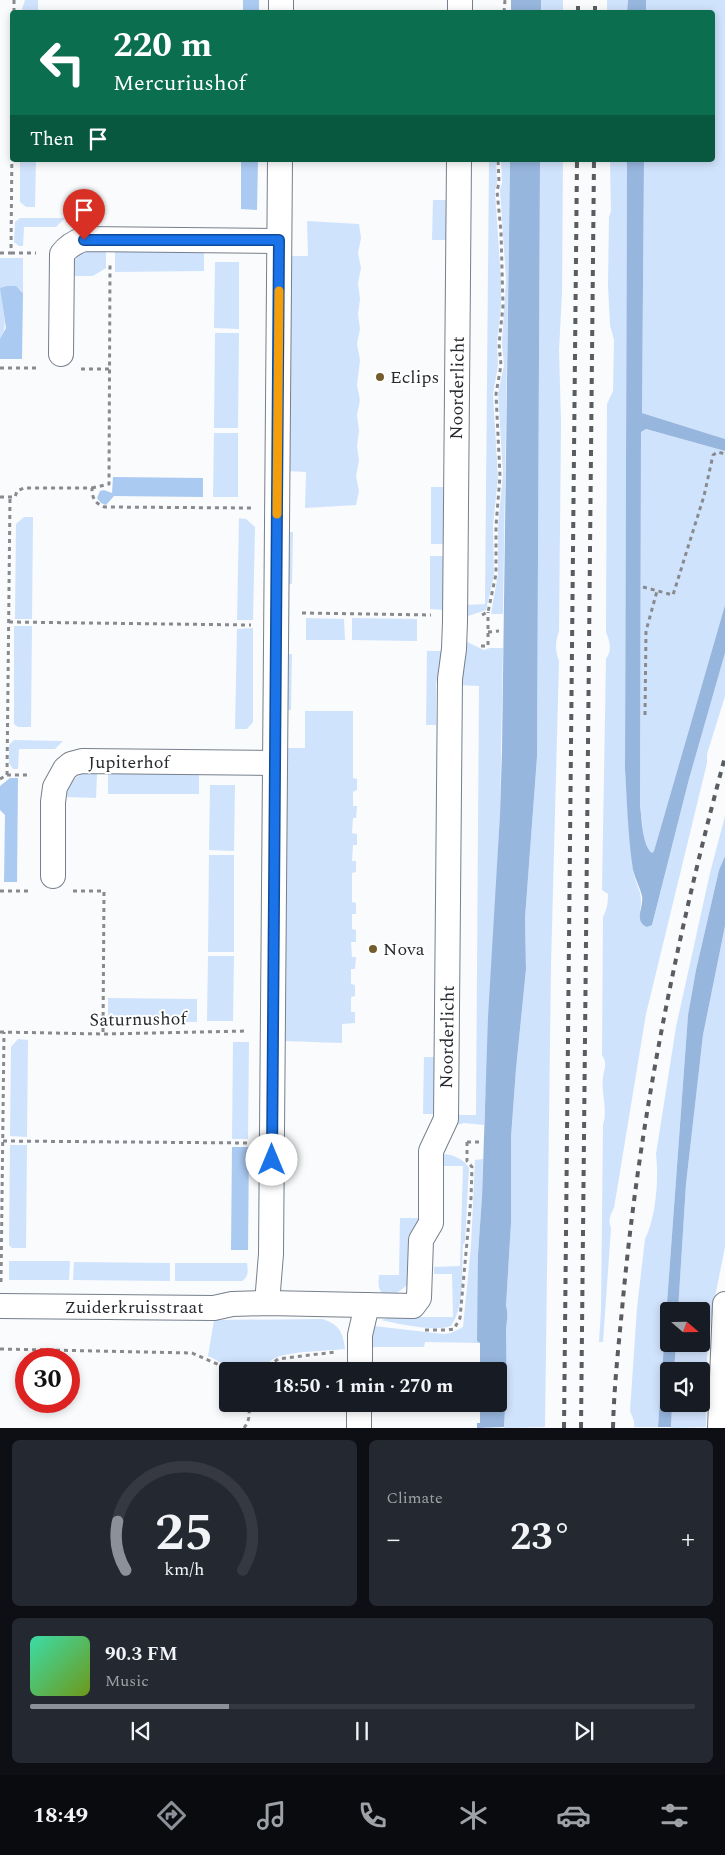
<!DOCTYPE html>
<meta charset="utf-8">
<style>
body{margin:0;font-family:Spectral,serif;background:#242831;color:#f1f3f6;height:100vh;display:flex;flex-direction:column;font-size:19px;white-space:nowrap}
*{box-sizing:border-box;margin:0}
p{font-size:16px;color:#9ea1a6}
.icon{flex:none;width:28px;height:28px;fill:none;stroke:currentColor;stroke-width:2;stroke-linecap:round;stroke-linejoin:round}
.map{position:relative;height:1428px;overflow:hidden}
.side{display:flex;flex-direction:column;gap:12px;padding:12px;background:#0d0f14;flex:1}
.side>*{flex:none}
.guide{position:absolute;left:10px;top:10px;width:705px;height:152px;border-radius:5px;box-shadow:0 2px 8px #0003;background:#0b6e4f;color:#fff;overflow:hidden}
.needle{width:32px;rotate:110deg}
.buttons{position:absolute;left:660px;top:1302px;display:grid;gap:10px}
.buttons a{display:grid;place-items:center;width:50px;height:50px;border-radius:5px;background:#171b24;box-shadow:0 2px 8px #0003;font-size:25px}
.speed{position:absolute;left:15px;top:1348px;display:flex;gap:10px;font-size:25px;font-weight:700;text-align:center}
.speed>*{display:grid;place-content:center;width:65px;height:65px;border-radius:50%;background:#171b24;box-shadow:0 2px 8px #0003;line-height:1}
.speed .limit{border:8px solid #d22;background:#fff;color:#111}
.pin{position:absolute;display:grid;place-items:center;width:42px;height:42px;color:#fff;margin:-51px -21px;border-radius:50% 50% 50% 0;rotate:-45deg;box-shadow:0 0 5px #0007}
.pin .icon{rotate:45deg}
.me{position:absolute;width:55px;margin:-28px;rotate:0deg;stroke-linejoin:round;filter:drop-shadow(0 0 4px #0008)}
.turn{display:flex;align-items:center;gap:18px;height:105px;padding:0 20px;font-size:22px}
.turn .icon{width:65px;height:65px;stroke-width:2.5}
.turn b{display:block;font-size:35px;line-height:42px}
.then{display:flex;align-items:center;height:48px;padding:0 20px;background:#0003;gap:10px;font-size:19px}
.big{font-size:38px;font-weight:700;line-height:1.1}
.side .widget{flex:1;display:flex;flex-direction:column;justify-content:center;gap:8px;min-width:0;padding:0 18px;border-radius:8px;background:#242831}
.side .dial{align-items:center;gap:0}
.dial svg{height:130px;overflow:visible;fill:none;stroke:#363941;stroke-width:7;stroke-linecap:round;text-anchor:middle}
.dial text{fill:#f1f3f6;stroke:none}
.song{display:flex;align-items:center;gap:15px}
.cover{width:60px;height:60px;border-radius:8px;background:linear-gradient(135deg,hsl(160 70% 55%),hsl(80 70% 35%))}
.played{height:5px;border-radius:2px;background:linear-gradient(90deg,#8c9099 30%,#363941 30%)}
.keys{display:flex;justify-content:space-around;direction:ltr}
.heat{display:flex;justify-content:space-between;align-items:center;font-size:28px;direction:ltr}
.side .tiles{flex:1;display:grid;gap:12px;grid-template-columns:1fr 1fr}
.widget:last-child{grid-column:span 2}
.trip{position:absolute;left:219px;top:1362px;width:288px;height:50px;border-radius:5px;background:#171b24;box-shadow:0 2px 8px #0003;font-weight:700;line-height:50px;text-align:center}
.menu{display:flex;height:80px;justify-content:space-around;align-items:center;background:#090b0e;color:#9ea1a6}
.menu .icon{width:35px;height:35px}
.menu .selected{color:#8c9099}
.menu b{font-size:22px;color:#f1f3f6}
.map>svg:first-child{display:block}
.green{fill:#d0e3fc}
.forest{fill:#aacaf2}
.water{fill:#97b6de}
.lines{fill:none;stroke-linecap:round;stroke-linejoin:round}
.minor-casing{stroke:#767f8b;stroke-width:26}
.path{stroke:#888a8e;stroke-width:3;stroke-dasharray:4 4;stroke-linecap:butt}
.minor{stroke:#fff;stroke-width:24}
.rail{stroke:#595c60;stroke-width:4;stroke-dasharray:6 6;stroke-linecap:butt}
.route-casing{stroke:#114b97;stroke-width:12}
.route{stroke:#1a73e8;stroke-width:9}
.slow{stroke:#f59e0b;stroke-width:9}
.poi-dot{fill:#755c2d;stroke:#fff;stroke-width:2}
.labels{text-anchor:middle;stroke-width:4;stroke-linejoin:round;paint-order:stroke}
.poi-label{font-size:18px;fill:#272a2f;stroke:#fff;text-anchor:start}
.street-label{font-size:18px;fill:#272a2f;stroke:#fff}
</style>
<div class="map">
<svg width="725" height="1428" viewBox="0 0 725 1428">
<rect width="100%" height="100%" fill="#f9fbfd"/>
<g class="green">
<path d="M25,0h13v12h-17z"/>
<rect x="541" y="0" width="22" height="12"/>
<path d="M607,0h21l-1,12h-20z"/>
<path d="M646,0h79v439l-83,-26 2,-253h68v-148h-66z"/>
<path d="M20,160h16l-1,47h-9l-6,-5z"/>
<path d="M489,160h7l1,23 -2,8 6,89v26l-4,38 1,22 -5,28 5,84 -5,47 1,50 -8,35 -21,7v-12l20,-1z"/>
<path d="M501,160h9l-7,454h-12l7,-40v-48l5,-52 -5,-80 6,-29 -2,-21 4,-64 -6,-90 2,-7z"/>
<path d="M540,160h23l-1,133 -3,57 2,72 -2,209c-4,11 -4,19 0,30l-8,304 -6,462 -41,1c2,-32 3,-63 2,-95 0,-10 3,-18 0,-27l5,-83v-86l5,-68 10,-100 -1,-51 12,-161z"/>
<path d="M610,160h17l-2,609c2,33 4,67 8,100 2,18 11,21 7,41l12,15 37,-146 36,-126v43l-18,58v9l-61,251 -32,194c-4,7 -6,13 -3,20l-8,114h-4l2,-32 2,-185c5,-16 -2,-31 0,-47 0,-6 3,-10 2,-16 0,-2 -2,-5 -3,-7l1,-138c4,-8 5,-14 5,-23l-6,-4 4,-231c6,-9 4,-17 0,-27l1,-228 6,-13 1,-51 -4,-15 -2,-39 1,-69 2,-6z"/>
<path d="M433,200h14v40h-15z"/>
<path d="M20,218h45l-9,9h-32l-1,19h-4l-5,-4 1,-20z"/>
<path d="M307,221l52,3 2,14 -3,15 3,15 -3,15 2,16 -2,15 2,15 -3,15 3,16 -3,25 3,15 -3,15 2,16 -2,15 2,15 -3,15 3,15 -3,14 -51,3 1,-36 -19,-1 1,-215h20z"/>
<path d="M90,250h16v18l-13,8h-20l1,-16 7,-7z"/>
<path d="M115,250l89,1v20l-89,1z"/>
<path d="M0,258h23v35l-3,-4 -18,5c-1,15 8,32 -2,45z"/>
<path d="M215,262h24v67l-25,-1z"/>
<path d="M215,333h24l-1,95h-24z"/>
<path d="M646,429l79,22v154l-71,246 -2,2 -3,-1 -4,-7 -5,-39 1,-374z"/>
<path d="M214,433h24v64h-25z"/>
<path d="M431,487h14l-1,57h-13z"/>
<path d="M24,517h9l-1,102h-17l1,-95z"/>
<path d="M239,518l7,1 9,8 -2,93h-16z"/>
<path d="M286,532h7l-1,52h-7z"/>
<path d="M430,556h14v54l-14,-1z"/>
<path d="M306,618l38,1 1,21h-39z"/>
<path d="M352,618l65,1v22l-65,-1z"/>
<path d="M14,626h18l-1,101h-13l-4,-3z"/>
<path d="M253,628v94l-6,7h-12l2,-100z"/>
<path d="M465,641l19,9 6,-2h13l-3,166 -16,311 -20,-2 -11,3 2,-11h21l3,-429 -21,-1z"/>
<path d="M427,651h16l-7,32v42h-10z"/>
<path d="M285,654h7l-1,56h-7z"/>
<path d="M305,711h48v67l4,1v11l-4,2v14h4l-1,12h-3l-1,15 5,1v11h-4l-1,16h4v11l-4,1v29l4,1v11h-4v15l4,1v12h-5l1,15h4l-1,12h-4v15l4,1v11l-4,1v15h4v11l-13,1v19l-60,-2 2,-293h21z"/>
<path d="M14,740l49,1 -8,8h-36l-1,20h-5l-4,-6v-18z"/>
<path d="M85,773l12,1 -1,24 -29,-1c0,-12 6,-20 18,-24z"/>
<path d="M108,773l91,1v20h-91z"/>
<path d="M210,785h25l-1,66 -25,-1z"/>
<path d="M725,816v40l-6,14 -23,100 -8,45 -30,412h-24v-6l-4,-10 7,-103 8,-69c11,-22 14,-60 11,-85l20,-127 34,-154z"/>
<path d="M209,855h25v97h-26z"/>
<path d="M725,926v321l-13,65 -5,46 -1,69 -35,1 1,-24h29v-33h-27l2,-27h25v-33h-23l8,-127 17,-149z"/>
<path d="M208,956h26l-1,65h-26z"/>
<path d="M108,998l89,1v23l-89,-1z"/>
<path d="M18,1039l10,1 -1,97 -17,-1 1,-89z"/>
<path d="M233,1042h16l-1,97h-16z"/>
<path d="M424,1057h10l-1,57h-10z"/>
<path d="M10,1145h17l-1,103h-14l-3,-3z"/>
<path d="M443,1154c9,0 21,5 26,14l-4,74 -2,2c-2,24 3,61 -12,82 -18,6 -51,-2 -70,-6l11,-3h61l-1,-43h-18v-7l26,-1 3,-100h-20z"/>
<path d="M483,1159l-1,38 -4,57 2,89 -55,-1 -1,5h-56l6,-21 69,8 8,-1 12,-6 8,-81 4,-86z"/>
<path d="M400,1218h21l-10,62c-6,9 -27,26 -32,7 -1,-3 0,-9 0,-12h20z"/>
<path d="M9,1261h61l-1,19h-60z"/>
<path d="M74,1262l96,1v18l-97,-1z"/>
<path d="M175,1263h72c1,7 2,14 -5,18h-67z"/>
<path d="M322,1319c17,5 21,13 23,30 -18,2 -54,2 -70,9 -5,2 -9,9 -15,11 -19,7 -35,-5 -52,-13l6,-36z"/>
</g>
<g class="forest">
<rect x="243" y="0" width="16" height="12"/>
<path d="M241,160h17l-1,50 -16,-1z"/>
<path d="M7,286h9l7,7 -1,66h-22v-20l6,-11 -6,-40z"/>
<path d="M113,477l90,1v19l-89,-1 -8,9 -5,-2 -4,-5 3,-7 4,-1 8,3z"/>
<path d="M10,778h8l-1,104h-13l1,-67 -5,-5v-24z"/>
<path d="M232,1147h17l-1,103h-17z"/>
</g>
<g class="water">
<rect x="511" y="0" width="30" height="12"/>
<path d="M628,0h18v12h-19z"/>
<path d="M510,160h30l-3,597 -12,161 1,51 -10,100 -5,68v86l-5,83c3,9 0,17 0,27 1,32 0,63 -2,94l-27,1v-5h3v-19h18v-33h-18v-28l-3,-2 1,-87 4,-57 6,-180 12,-203 2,-64z"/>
<path d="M627,160h17l-2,253 83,26v12l-79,-22 -5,3 -1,374c2,12 2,40 12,47l2,-2 71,-246v48l-36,126 -37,146 -5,2c-14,-6 -3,-20 -5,-31 -2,-9 -7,-17 -9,-26 -5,-33 -6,-68 -8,-101z"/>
<path d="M725,856v70l-22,109 -17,149 -8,127h-9v33h7l-2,27h-5v33h3l-1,23h-13l30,-412 8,-45 23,-100z"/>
</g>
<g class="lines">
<defs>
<g id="minor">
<path d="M281,12v-12"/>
<path d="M460,12v-12"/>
<path d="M61,354l1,-100c6,-8 13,-12 22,-15l195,2"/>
<path d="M53,876v-74l2,-15 10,-18 6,-5 11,-3 193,2"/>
<path d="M267,1303l4,-49 9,-1094"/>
<path d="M0,1306l214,2 18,-4 35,-1 146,3 6,-8 2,-58 10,-17v-72l15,-32 4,-440 4,-30 1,-28 4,-461"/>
<path d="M360,1371v-36l7,-30"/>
<path d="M359,1428v-24"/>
<path d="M720,1428l5,-124"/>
</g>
</defs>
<use href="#minor" class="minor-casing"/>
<g class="path">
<path d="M14,12v-12"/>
<path d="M504,12l1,-12"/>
<path d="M0,253h11l1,-112"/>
<path d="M11,253h25"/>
<path d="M0,368h39"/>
<path d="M81,369h28"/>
<path d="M92,488l17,-4 1,-219"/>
<path d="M0,497h15l2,-6 7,-3h68c0,10 3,16 13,19l147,1"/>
<path d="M643,587l30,8 31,-99 9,-41 5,-3 7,2"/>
<path d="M302,613l129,2"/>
<path d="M482,615l6,-3 8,-38v-48l4,-50 -4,-82 5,-29 -2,-21 4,-38 -2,-74 -4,-41 2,-8 -1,-23"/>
<path d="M9,622l242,3"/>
<path d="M488,632l11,-1"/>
<path d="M481,646h7v-34"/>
<path d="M645,715l1,-84 11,-40"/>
<path d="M7,775l3,-278"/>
<path d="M0,779l7,-4h24"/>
<path d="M0,891h32"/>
<path d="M73,891h31l-1,143"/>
<path d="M0,1032l103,2 144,-3"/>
<path d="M3,1141l244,2"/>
<path d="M467,1142h13"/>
<path d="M1,1282l3,-250"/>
<path d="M425,1330h23l6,-1 6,-11 11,-120 1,-31 -5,-6v-22"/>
<path d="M0,1349l192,4 41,18"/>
<path d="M262,1371l16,-12 57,-7"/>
<path d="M244,1428c6,-8 6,-15 4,-24"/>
</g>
<use href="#minor" class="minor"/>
<g class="rail">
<path d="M578,12v-12"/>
<path d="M595,12v-12"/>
<path d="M564,1428l13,-1268"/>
<path d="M581,1428l13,-1268"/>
<path d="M613,1428c1,-43 6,-86 10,-129 17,-183 54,-364 102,-542"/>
</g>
</g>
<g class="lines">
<defs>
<path id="route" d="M84,240h195l-7,920"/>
</defs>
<use href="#route" class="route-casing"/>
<use href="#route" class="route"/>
<path class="slow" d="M277,514l2,-223"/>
</g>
<g class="poi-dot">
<circle cx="380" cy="377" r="5"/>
<circle cx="373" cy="949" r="5"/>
</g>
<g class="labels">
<g class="poi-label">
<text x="390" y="383">Eclips</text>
<text x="383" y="955">Nova</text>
</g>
<g class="street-label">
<text transform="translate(457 388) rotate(-89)" y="6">Noorderlicht</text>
<text x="129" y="768">Jupiterhof</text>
<text transform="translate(138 1019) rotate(-1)" y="6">Saturnushof</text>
<text transform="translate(447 1037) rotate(-89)" y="6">Noorderlicht</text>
<text x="134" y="1313">Zuiderkruisstraat</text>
</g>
</g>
</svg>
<div class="buttons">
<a><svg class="needle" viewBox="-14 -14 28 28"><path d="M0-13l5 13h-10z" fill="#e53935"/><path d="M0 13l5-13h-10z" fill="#9ea1a6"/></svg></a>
<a><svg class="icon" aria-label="sound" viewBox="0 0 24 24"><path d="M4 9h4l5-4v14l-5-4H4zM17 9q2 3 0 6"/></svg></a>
</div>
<div class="speed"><div class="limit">30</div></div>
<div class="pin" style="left:84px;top:240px;background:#d93025"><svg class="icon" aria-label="arrive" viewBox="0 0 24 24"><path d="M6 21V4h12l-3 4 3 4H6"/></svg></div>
<svg class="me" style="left:272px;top:1160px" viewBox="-20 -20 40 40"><circle r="19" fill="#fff"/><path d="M0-13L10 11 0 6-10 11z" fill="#1a73e8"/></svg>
<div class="trip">18:50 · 1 min · 270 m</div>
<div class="guide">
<div class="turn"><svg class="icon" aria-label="left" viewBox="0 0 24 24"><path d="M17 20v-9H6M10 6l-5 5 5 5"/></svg><div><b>220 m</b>Mercuriushof</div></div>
<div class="then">Then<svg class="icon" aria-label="arrive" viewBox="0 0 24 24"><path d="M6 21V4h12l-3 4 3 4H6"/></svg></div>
</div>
</div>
<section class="side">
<div class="tiles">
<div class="widget dial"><svg viewBox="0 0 100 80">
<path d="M14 69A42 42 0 1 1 86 69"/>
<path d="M14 69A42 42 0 0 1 9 39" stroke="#8c9099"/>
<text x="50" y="56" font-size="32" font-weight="700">25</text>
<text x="50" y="72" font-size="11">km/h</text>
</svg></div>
<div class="widget"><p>Climate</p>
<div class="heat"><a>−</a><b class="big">23°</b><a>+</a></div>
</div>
<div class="widget">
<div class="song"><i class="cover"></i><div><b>90.3 FM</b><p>Music</p></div></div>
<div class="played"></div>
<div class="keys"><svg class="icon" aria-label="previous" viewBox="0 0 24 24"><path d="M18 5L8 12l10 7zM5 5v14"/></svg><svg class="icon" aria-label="pause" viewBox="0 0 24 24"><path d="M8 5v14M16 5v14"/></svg><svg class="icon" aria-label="next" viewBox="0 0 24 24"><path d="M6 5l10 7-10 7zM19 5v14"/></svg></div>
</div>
</div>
</section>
<nav class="menu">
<b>18:49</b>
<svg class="icon selected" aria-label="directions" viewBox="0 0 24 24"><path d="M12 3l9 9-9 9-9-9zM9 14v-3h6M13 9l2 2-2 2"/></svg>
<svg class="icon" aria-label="music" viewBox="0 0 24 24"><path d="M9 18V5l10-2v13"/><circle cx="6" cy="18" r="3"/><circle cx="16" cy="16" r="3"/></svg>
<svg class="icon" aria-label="phone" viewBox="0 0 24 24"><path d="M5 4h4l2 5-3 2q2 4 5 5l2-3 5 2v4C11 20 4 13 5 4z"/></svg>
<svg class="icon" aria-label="climate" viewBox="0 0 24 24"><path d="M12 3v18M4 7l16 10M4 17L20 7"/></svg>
<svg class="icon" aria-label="car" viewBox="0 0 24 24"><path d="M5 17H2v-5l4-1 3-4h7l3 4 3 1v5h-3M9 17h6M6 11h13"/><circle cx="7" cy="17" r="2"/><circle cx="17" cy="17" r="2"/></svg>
<svg class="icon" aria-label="filters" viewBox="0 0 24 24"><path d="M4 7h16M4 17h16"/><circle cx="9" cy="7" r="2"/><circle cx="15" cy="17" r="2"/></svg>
</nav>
